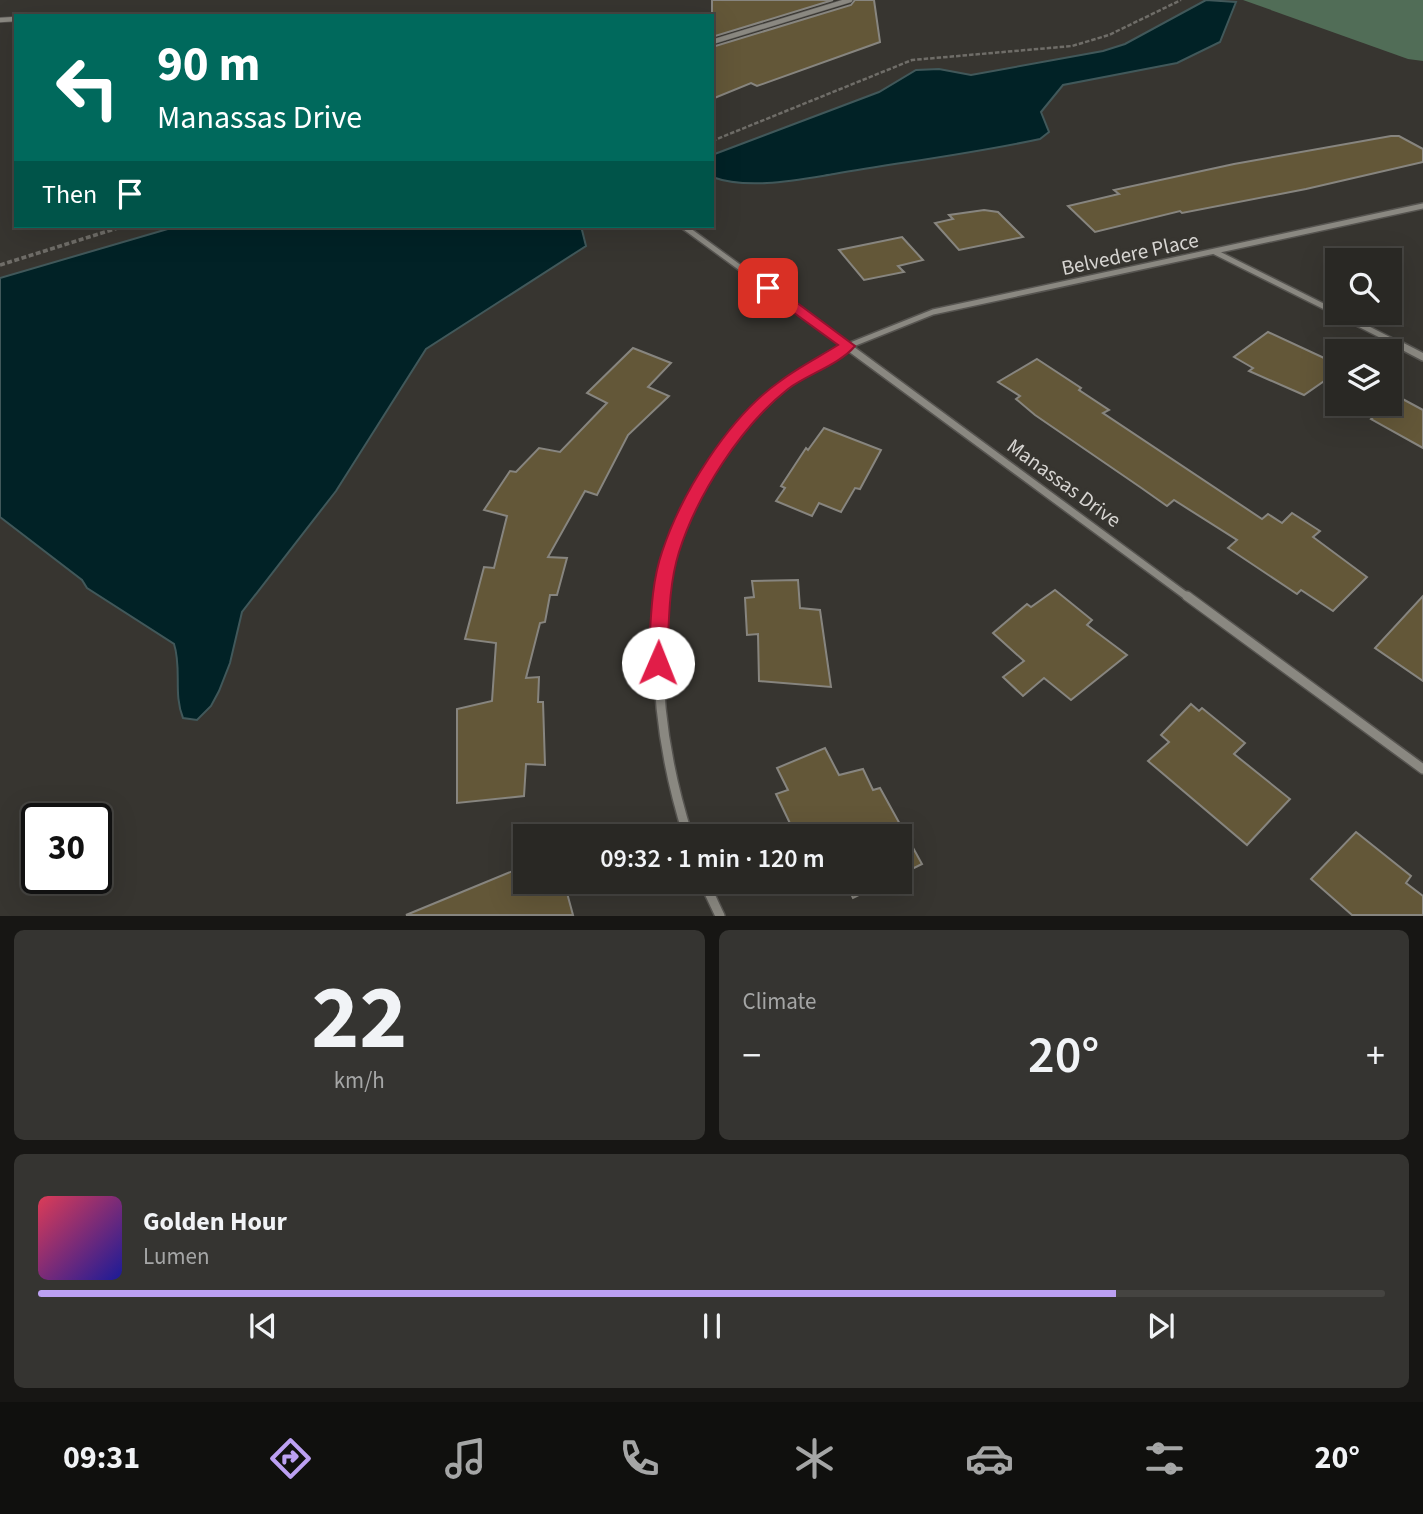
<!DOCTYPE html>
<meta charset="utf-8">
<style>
body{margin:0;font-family:"Source Sans 3",sans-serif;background:#353431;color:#f1f3f6;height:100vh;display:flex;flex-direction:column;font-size:26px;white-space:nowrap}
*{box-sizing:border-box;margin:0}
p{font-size:23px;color:#a5a6a6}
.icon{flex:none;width:38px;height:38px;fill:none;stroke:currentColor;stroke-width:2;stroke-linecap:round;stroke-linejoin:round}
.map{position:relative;height:916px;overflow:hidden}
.sheet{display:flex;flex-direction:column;gap:14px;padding:14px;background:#171614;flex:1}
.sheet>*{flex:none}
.banner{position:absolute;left:14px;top:14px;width:700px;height:214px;border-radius:0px;box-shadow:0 7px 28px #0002,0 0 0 2px #454441;background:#00695c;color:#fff;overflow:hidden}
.fabs{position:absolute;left:1325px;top:248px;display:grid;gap:14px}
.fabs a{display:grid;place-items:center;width:77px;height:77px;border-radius:0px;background:#292824;box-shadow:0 7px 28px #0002,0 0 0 2px #454441;font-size:35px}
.speed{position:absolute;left:21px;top:803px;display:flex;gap:14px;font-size:35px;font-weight:700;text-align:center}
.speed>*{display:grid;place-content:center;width:91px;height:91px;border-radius:50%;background:#292824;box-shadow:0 7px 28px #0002,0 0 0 2px #454441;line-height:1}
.speed .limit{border:4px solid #111;border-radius:10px;background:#fff;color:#111}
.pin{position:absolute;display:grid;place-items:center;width:60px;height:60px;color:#fff;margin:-30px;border-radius:14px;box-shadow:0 4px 10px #0006}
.me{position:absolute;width:77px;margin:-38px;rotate:1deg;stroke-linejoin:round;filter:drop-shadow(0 0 5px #0008)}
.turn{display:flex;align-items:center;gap:24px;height:147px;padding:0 28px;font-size:32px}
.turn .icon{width:91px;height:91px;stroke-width:2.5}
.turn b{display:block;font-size:49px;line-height:60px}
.then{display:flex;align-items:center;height:66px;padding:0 28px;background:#0003;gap:14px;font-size:26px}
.big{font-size:52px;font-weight:600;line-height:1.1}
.sheet .card{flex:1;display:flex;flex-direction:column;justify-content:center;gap:10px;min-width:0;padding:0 24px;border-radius:10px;background:#353431}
.sheet .dial{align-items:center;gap:0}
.dial b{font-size:91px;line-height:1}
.song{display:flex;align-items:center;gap:21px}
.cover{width:84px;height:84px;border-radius:10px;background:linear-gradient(135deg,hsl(350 70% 55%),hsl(240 70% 35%))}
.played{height:7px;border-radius:4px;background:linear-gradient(90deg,#bca0f2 80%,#454441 80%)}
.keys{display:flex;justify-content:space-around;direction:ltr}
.heat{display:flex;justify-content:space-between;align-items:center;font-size:38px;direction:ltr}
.sheet .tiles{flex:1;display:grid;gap:14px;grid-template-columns:1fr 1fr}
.card:last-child{grid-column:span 2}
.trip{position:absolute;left:513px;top:824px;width:399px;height:70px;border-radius:0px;background:#292824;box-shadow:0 7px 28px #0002,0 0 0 2px #454441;font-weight:600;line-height:70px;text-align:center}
.dock{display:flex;height:112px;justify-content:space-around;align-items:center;background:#10100e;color:#a5a6a6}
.dock .icon{width:49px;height:49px}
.dock .current{color:#bca0f2}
.dock b{font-size:32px;color:#f1f3f6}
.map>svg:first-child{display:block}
.forest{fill:#516d57}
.water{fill:#012226;stroke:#41585a;stroke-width:2}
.building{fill:#635738;stroke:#87857f;stroke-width:2}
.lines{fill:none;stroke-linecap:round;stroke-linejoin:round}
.street-far3-casing{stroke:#565450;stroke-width:6}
.street-far2-casing{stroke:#565450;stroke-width:8}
.street-far1-casing{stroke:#565450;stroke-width:10}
.street-casing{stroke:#565450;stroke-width:12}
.path-far1{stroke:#6f6d68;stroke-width:2.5;stroke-dasharray:4.5 2;stroke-linecap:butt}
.path{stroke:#6f6d68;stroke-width:3.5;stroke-dasharray:5 2.5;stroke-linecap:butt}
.street-far3{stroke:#8a8881;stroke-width:4.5}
.street-far2{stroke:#8a8881;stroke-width:5}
.street-far1{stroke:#8a8881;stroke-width:7}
.street{stroke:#8a8881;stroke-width:9}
.route{fill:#e11d48;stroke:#92132f;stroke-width:2}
.labels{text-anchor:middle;stroke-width:7;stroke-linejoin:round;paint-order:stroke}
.street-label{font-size:21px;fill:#d7d5d2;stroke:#373530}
</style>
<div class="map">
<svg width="1423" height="916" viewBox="0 0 1423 916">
<rect width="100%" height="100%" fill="#373530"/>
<path class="forest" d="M1243,0h180v61l-15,-2z"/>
<g class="water">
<path d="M1206,0l30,2 -16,40 -43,21 -114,22 -22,27 8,20 -9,7c-69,15 -137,23 -206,35 -37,6 -86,16 -122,3v-22l167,-63 37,-22 23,-1 32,6 132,-24 22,-7z"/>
<path d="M178,226l144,2 16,-2h243l5,20 -160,103 -90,142 -94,121 -12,51 -11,28 -8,15 -14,14 -14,-2c-10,-24 -1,-50 -9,-74l-87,-56 -5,-8 -82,-63v-239z"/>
</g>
<g class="building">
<path d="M712,0h121l-121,37z"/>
<path d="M855,0h19l6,42 -123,44 -6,-3 -39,16v-52l139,-42z"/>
<path d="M1391,136h8l24,13v13l-117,27 -124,24 -2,-2 -85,21 -27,-26 51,-12 -5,-4 120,-26z"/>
<path d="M984,210l14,2 25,25 -64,13 -24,-27 18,-4 -4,-4z"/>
<path d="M902,237l21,23 -25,6 6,6 -40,8 -25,-30z"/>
<path d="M1268,332l69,32v8l-33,23 -55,-24 4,-3 -19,-11z"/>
<path d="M633,348l38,15 -23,24 21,9 -41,39 -31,60 -12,-4 -37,66 19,1 -10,37h-7l-5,27 -5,1 -14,55 13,-1 -1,25h5l2,63 -19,-1 -2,32 -67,7v-94l35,-8 4,-58 -31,-4 19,-72 10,1 13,-52 -23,-6 26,-39 6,1 23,-24 21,4 47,-49 -20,-10z"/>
<path d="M1037,359l44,29 -2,2 30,20 -6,3 159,106 6,-5 14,9 10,-10 28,18 -7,6 54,40 -34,34 -32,-21 -4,4 -69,-46 9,-8 -63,-40 -7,6 -27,-19 -105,-72 -19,-16 4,-3 -22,-14z"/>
<path d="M1397,396l26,14v38l-52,-29z"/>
<path d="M824,428l57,22 -21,39 -5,-1 -14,24 -22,-9 -7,13 -36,-15 9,-13 -4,-2 25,-38 2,2z"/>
<path d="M798,580l2,28 20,2 11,77 -72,-6 -1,-47 -11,1 -2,-37 9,-1 -2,-16z"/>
<path d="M1055,590l37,30 -5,5 40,30 -56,45 -27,-22 -21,18 -20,-19 21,-16 -31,-28 34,-29 4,3z"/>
<path d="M1423,596v85l-48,-33z"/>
<path d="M1191,704l8,7 3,-3 43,35 -11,11 56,45 -43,46 -99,-84 21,-19 -8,-7z"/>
<path d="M825,748l14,27 24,-6 10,21 7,-2 42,76 -22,11v-39h-104l-20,-42 12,-4 -11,-22z"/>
<path d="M1356,832l55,44 -5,7 17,13v19h-71l-41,-36z"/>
<path d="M525,866v16h39l9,33h-167z"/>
<path d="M845,882h40l-32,16z"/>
</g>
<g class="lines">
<defs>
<g id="street-far3">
<path d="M0,20l16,-1"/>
<path d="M712,42l138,-42"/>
</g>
<g id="street-far2">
<path d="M683,226l167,122"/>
<path d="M1215,252l122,61"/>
<path d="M1337,313l69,35"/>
<path d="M843,348l90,-36 490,-106"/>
</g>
<g id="street-far1">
<path d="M847,346l342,252"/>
<path d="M1402,346l21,11"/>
<path d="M662,598c13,-108 90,-204 185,-252"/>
</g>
<g id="street">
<path d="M662,596c-10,83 1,161 26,240"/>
<path d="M1187,596l236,173"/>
<path d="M704,882l16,34"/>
</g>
</defs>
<use href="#street-far3" class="street-far3-casing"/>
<use href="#street-far2" class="street-far2-casing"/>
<use href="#street-far1" class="street-far1-casing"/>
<use href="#street" class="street-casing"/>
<path class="path-far1" d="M712,141l200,-81 160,-14 37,-11 72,-35"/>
<path class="path" d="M0,265l124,-39"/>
<use href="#street-far3" class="street-far3"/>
<use href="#street-far2" class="street-far2"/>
<use href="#street-far1" class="street-far1"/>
<use href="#street" class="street"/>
</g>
<path class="route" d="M764,285h9l82,61c-16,19 -47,28 -67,43 -47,37 -91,106 -109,163 -11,35 -10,75 -12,111l-2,6h-14l-3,-6c3,-36 2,-76 14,-111 19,-58 66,-134 117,-170 18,-14 40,-25 59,-37l-74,-54z"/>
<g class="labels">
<g class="street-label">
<text transform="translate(1130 254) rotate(-12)" y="7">Belvedere Place</text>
<text transform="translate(1064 483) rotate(36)" y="7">Manassas Drive</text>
</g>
</g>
</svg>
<div class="fabs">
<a><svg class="icon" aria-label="search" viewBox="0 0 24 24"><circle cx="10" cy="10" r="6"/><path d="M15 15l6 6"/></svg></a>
<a><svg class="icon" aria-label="layers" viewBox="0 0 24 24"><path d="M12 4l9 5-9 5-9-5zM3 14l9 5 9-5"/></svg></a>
</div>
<div class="speed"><div class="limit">30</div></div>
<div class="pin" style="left:768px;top:288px;background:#d93025"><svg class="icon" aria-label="arrive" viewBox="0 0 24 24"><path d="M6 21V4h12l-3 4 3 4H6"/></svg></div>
<svg class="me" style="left:658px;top:663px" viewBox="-20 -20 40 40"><circle r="19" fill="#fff"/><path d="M0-13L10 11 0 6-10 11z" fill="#e11d48"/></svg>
<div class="trip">09:32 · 1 min · 120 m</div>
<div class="banner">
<div class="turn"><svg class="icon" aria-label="left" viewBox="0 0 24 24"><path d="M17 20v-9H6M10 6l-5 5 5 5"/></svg><div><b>90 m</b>Manassas Drive</div></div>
<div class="then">Then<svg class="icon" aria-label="arrive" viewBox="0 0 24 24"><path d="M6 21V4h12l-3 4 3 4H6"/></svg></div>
</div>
</div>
<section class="sheet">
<div class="tiles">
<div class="card dial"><b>22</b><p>km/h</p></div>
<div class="card"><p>Climate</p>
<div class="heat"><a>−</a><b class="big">20°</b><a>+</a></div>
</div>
<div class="card">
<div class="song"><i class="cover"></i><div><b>Golden Hour</b><p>Lumen</p></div></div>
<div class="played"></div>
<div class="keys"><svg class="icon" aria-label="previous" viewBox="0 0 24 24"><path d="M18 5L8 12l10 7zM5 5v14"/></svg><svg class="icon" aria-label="pause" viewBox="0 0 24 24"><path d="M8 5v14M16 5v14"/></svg><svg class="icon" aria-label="next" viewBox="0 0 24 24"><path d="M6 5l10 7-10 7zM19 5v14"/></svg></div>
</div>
</div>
</section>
<nav class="dock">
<b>09:31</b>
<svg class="icon current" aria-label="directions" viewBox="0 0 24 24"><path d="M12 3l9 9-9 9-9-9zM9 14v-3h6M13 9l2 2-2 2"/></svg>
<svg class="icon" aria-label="music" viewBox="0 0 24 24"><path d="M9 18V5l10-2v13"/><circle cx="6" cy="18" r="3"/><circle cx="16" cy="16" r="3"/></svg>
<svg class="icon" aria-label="phone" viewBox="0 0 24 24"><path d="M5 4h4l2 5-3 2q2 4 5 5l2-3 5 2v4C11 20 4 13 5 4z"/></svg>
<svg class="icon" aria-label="climate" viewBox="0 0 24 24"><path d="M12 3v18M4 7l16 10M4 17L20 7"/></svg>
<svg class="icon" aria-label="car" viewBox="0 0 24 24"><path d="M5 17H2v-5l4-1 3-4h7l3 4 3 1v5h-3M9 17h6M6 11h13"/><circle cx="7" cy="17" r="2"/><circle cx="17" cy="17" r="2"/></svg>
<svg class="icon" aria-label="filters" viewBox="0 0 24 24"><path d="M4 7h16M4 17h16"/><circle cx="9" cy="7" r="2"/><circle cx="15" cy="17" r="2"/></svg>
<b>20°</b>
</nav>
